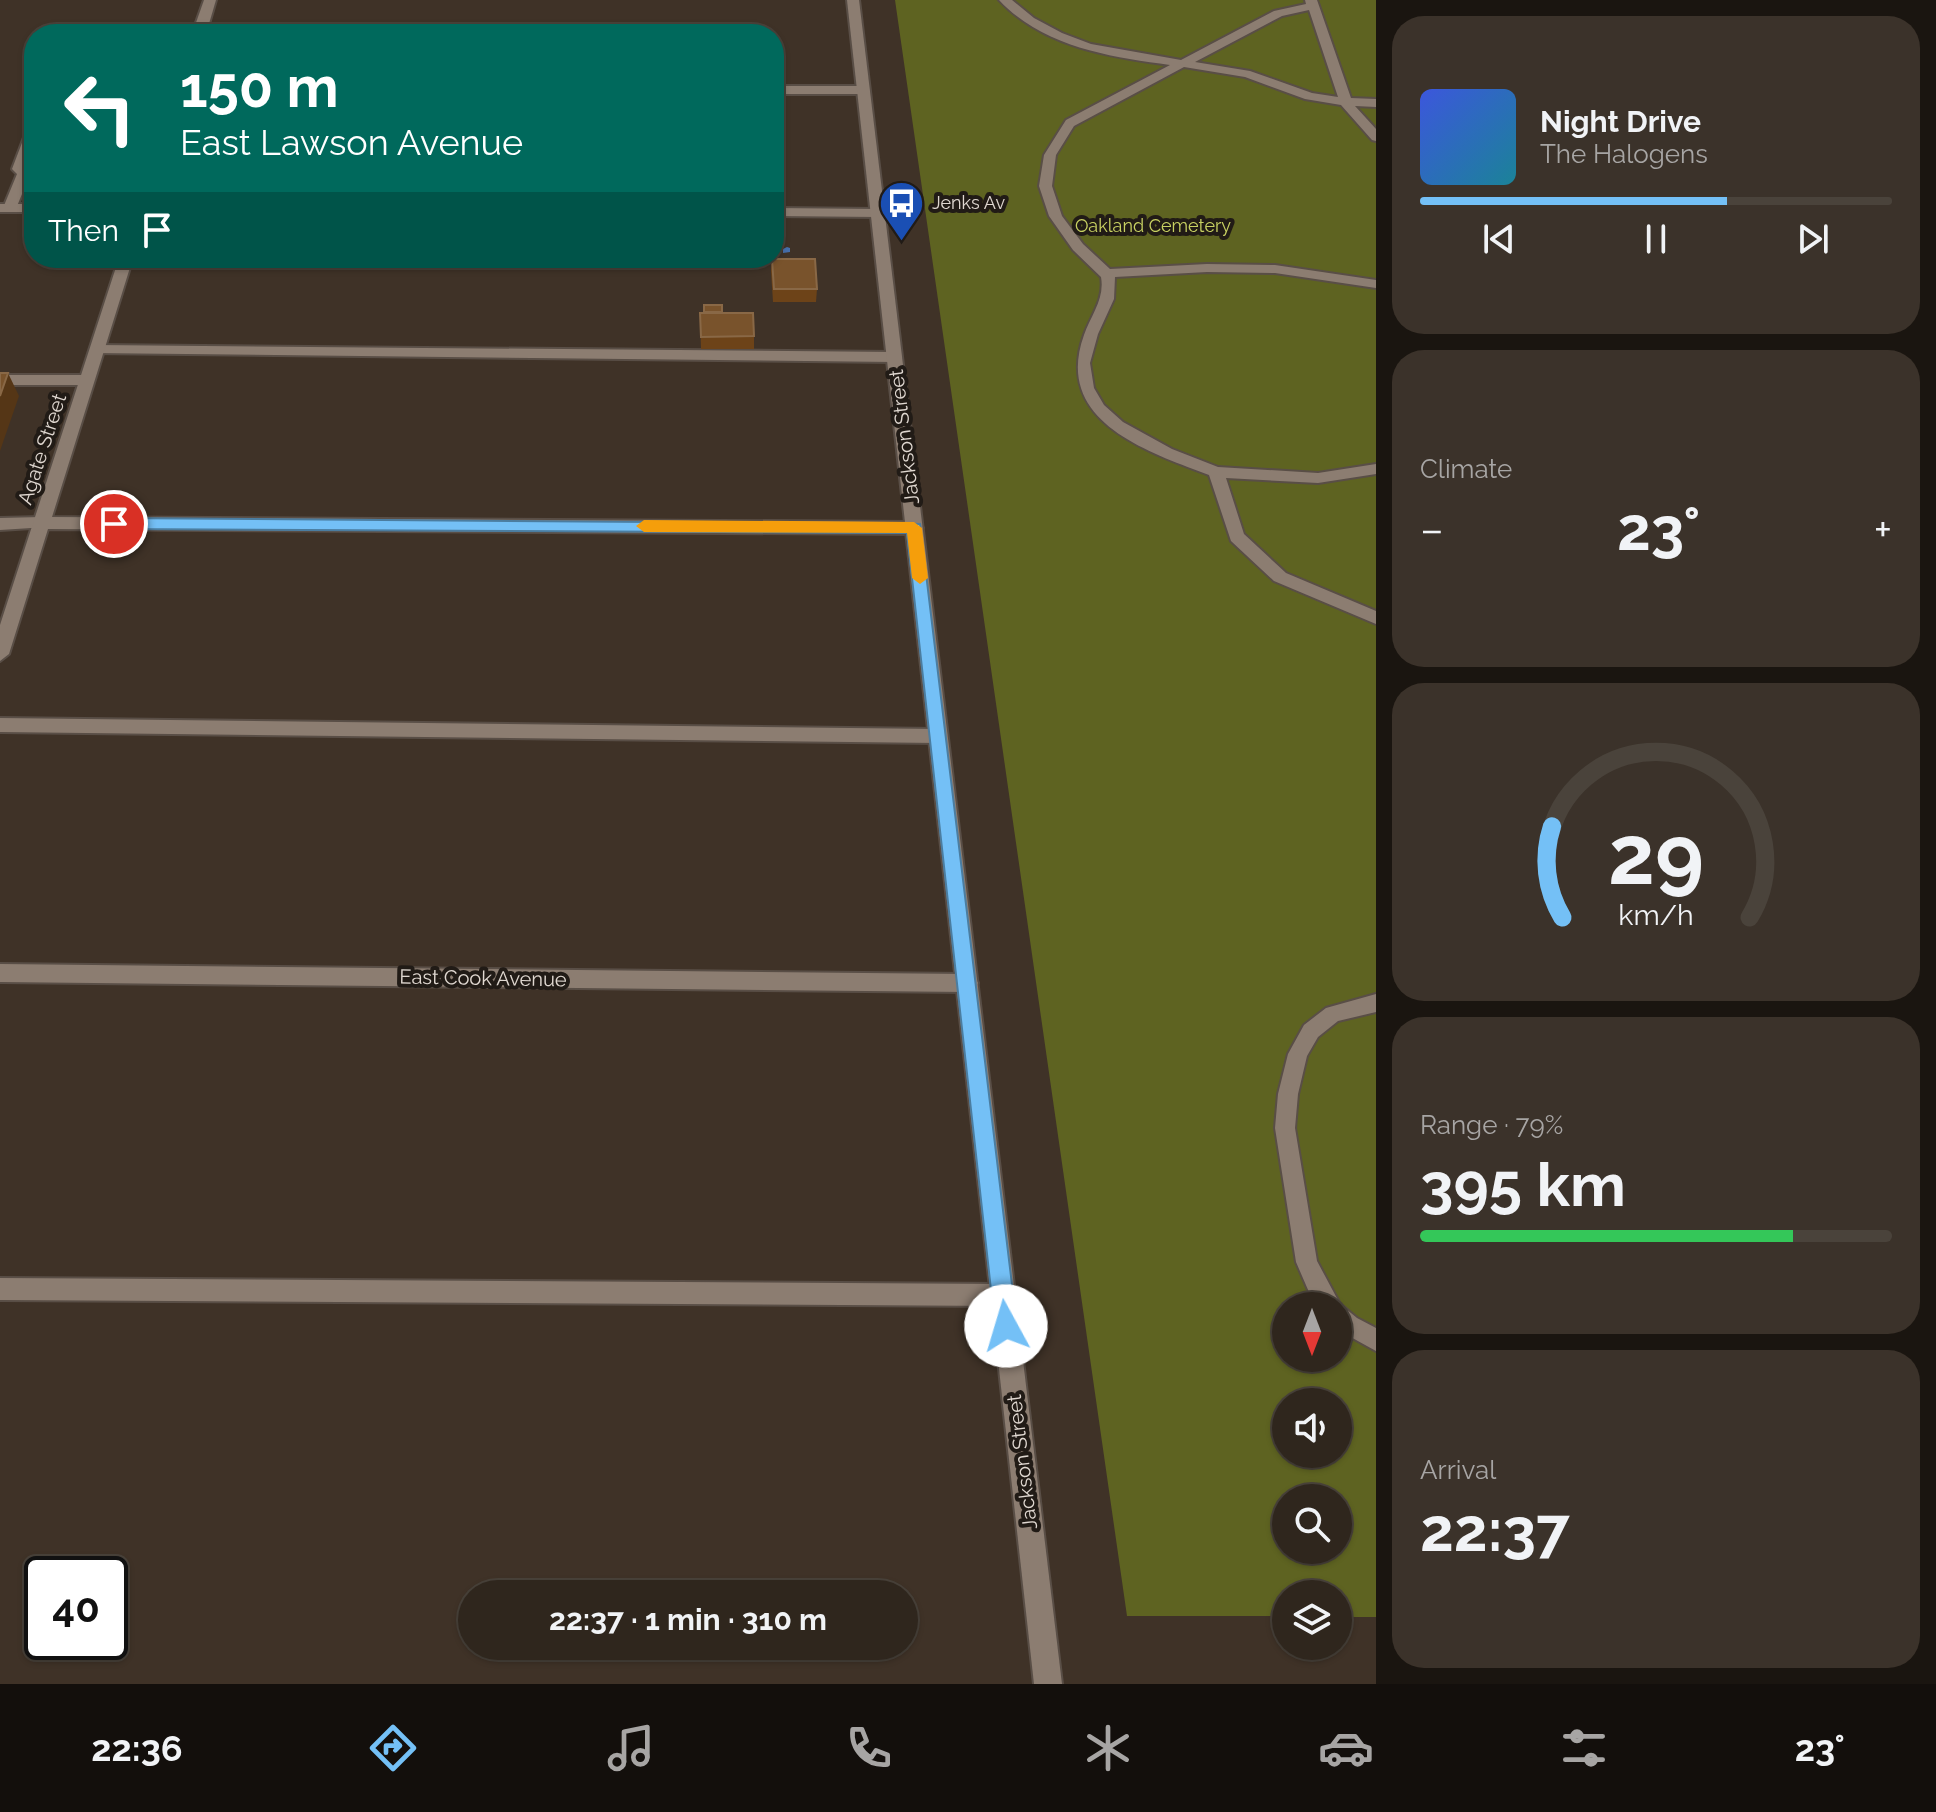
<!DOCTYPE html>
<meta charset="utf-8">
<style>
body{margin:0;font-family:Raleway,sans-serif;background:#3b322a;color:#f1f3f6;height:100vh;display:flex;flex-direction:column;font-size:30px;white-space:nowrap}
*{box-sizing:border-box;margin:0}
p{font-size:26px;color:#a7a5a4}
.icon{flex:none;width:44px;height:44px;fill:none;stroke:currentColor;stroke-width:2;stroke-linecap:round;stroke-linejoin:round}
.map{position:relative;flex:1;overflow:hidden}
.panel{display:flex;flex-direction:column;gap:16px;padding:16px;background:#1a1510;width:560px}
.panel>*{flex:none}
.banner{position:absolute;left:24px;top:24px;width:760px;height:244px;border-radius:32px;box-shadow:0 2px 6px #0004,0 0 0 2px #4a433b;background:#00695c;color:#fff;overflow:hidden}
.needle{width:52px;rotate:180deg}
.controls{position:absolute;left:1272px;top:1292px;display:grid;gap:16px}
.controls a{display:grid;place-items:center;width:80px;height:80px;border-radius:50%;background:#2f261d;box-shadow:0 2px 6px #0004,0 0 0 2px #4a433b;font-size:40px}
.speed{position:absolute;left:24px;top:1556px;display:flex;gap:16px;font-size:40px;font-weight:700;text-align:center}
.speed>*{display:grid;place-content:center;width:104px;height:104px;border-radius:50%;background:#2f261d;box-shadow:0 2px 6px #0004,0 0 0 2px #4a433b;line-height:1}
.speed .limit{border:4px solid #111;border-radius:12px;background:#fff;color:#111}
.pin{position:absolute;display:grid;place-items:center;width:68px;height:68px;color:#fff;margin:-34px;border:4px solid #fff;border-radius:50%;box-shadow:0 2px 8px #0007}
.me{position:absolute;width:88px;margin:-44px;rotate:354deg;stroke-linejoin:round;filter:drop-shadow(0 0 6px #0008)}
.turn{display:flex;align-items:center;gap:28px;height:168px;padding:0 24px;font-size:36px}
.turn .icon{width:104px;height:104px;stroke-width:2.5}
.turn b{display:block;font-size:56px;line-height:68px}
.then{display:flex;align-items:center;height:76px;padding:0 24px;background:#0003;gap:16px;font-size:30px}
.big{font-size:60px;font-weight:700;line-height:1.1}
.panel .card{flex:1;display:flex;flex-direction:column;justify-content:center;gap:12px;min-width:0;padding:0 28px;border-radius:32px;background:#3b322a}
.panel .dial{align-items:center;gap:0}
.dial svg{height:208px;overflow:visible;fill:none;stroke:#4a433b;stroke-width:7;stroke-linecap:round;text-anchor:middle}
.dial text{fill:#f1f3f6;stroke:none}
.song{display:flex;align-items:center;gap:24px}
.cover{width:96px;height:96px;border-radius:12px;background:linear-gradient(135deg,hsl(230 70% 55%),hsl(190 70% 35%))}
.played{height:8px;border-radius:4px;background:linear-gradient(90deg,#74c0f6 65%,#4a433b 65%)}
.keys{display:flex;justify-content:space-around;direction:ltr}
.heat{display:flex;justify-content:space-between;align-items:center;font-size:44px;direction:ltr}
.charge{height:12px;border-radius:6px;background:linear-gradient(90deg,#34c759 79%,#4a433b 0)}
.trip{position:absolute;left:458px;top:1580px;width:460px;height:80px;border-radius:40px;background:#2f261d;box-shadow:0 2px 6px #0004,0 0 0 2px #4a433b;font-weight:700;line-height:80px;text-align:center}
.tabs{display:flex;height:128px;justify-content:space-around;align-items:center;background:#130f0c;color:#a7a5a4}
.tabs .icon{width:56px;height:56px}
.tabs .on{color:#74c0f6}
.tabs b{font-size:36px;color:#f1f3f6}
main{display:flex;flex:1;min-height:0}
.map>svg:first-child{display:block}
.green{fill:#5e6321;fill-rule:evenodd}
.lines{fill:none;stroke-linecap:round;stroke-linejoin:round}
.stream{fill:#476fab;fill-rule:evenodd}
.service-casing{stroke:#594e46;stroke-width:4}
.minor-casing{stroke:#594e46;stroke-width:4}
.tertiary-casing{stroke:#594e46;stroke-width:4}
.service{fill:#8c7d71;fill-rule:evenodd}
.minor{fill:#8c7d71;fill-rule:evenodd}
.tertiary{fill:#8c7d71;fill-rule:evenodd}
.wall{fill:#6d4318}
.shaded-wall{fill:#553616}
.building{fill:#79532c;stroke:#896846;stroke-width:2}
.route{fill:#74c0f6;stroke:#4b7da0;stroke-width:2}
.slow{fill:#f59e0b}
.labels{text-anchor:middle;stroke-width:8;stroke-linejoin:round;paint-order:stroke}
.far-poi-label{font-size:18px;fill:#e0d8d1;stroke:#211b16;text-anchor:start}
.far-park-label{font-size:18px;fill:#c8d162;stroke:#211b16}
.street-label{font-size:20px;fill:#e0d8d1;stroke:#211b16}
</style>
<main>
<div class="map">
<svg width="1376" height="1684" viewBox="0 0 1376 1684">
<rect width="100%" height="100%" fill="#3f3227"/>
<path class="green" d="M895,0h481v1617h-38v-23h-52v22h-159zM1286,1306h52v52h-52zM1286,1402h52v52h-52zM1286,1498h52v52h-52z"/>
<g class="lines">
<path class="stream" d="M787,247l3,1v4l-7,1v-4z"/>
<defs>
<g id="service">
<path d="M999,0h13l22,18 28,15 29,11 90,16 93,-49 32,-7 -1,-4h12l34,98 25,1v8l-21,-1 21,23v12l-4,-1 -31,-35 -36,-6 -60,-22 -61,-10 -110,59 -18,29 -4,31 10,30 21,28 27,25 97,-5 68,1 101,15v8l-101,-15 -68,-1 -92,5 -1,22 -16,35 -8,29 4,25 10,17 19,17 49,27 46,18 100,6 58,-9v10l-58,9 -92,-5 18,56 42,39 90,38v13l-102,-43 -43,-40 -22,-66c-63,-24 -156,-54 -125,-140 7,-20 21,-36 17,-58l-28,-27 -24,-34 -10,-30 5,-31 22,-35 104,-55c-60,-8 -127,-18 -171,-65zM1309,10l29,87 -26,-4 -62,-22 -55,-9 87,-46z"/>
<path d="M774,86h89l6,4 -6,4h-89z"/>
<path d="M34,123v21l-9,24 9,1v8h-5l-14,34h-10l-2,-3 14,-34 -5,-5 16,-42z"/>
<path d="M97,345l797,7 7,5 -7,5 -802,-9 -2,-3z"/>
<path d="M0,375h87l7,5 -7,5h-87z"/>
<path d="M42,517l8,6 -3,4 -47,3v-12z"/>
<path d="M0,718l938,11 9,7 -9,7 -938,-11z"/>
<path d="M1376,994v18l-38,9 -20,16 -11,19 -9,38 -3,34 22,133 23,43 17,14 19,10v23l-38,-21v-24h-23l-19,-44 -21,-134 3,-34 10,-40 16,-29 22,-17z"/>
<path d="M0,1278l1003,6 8,3 3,8 -3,8 -8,3 -1003,-6z"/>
</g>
<g id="minor">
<path d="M204,0h12l-10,34h-14z"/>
<rect x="0" y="204" width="34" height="8"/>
<path d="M774,208l104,1 7,4 -7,4 -104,-1z"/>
<path d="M119,258h14l-81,259 862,5 9,6 -9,6 -866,-5 -39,125 -9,7v-36z"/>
<path d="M0,964l967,10 7,2 4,7 -4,7 -7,2 -967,-10z"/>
</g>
<path id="tertiary" d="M847,0h12l203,1684h-28z"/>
</defs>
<use href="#service" class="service-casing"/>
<use href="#minor" class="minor-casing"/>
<use href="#tertiary" class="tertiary-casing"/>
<use href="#service" class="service"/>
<use href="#minor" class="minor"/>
<use href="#tertiary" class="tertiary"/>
</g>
<g class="wall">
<path d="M772,259l45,30 -1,13h-43l-2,-31z"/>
<path d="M700,313l54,23v13h-53z"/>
</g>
<path class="shaded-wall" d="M8,373l11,23 -19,55v-55z"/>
<g class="building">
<path d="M772,259h43l2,30h-43z"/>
<rect x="704" y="305" width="18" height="7"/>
<path d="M700,313h53l1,23 -53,1z"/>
<path d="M0,373h8l-8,23z"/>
</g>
<path class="route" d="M114,518l806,6 97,802 -3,8 -8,3 -7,-3 -4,-8 -88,-793 -793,-4 -8,-5z"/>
<path class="slow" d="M644,520l270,2 8,6 6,50 -8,6 -8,-6 -5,-45 -263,-1 -8,-6z"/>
<defs>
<symbol id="bus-pin" viewBox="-11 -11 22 30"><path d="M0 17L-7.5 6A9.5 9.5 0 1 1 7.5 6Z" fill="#1a4fb4" stroke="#211b16"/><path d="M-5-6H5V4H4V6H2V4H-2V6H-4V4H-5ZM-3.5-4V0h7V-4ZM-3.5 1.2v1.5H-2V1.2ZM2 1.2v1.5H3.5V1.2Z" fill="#fff"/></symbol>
</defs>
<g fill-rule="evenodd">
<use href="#bus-pin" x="876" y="178" width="51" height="69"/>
</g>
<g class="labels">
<g class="far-poi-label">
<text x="932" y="209">Jenks Av</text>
</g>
<g class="far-park-label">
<text x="1153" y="232">Oakland Cemetery</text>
</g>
<g class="street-label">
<text transform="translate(904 437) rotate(-97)" y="7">Jackson Street</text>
<text transform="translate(42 449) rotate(-72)" y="7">Agate Street</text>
<text transform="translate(483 978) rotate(1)" y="7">East Cook Avenue</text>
<text transform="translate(1022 1462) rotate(-97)" y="7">Jackson Street</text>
</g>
</g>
</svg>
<div class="controls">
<a><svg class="needle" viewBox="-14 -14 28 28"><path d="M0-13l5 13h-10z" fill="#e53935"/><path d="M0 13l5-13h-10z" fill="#a7a5a4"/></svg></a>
<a><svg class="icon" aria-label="sound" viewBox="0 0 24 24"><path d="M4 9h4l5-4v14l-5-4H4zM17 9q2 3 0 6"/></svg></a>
<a><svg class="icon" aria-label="search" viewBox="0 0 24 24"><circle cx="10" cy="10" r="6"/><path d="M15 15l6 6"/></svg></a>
<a><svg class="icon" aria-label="layers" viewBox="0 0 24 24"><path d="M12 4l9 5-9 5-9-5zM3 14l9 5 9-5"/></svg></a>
</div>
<div class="speed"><div class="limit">40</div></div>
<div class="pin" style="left:114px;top:524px;background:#d93025"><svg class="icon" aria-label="arrive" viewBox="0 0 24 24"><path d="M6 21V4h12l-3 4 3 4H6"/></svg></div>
<svg class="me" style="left:1006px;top:1326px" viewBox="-20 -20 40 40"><circle r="19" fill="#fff"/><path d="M0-13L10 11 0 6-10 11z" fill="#74c0f6"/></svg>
<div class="trip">22:37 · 1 min · 310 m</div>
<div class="banner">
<div class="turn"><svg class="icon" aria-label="left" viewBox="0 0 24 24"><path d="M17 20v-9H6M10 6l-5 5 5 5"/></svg><div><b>150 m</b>East Lawson Avenue</div></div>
<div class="then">Then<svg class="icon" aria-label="arrive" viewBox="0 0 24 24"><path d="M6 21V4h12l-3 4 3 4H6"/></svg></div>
</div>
</div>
<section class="panel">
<div class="card">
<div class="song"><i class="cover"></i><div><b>Night Drive</b><p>The Halogens</p></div></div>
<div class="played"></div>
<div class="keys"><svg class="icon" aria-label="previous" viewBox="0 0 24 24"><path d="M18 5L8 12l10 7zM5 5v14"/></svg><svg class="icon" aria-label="pause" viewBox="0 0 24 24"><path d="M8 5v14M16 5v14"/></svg><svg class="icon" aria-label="next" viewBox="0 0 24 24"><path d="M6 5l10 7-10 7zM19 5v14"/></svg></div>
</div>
<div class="card"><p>Climate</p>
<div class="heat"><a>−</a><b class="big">23°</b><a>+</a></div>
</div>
<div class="card dial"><svg viewBox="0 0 100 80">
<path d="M14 69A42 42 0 1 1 86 69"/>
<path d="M14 69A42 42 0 0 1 10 34" stroke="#74c0f6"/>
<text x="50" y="56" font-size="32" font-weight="700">29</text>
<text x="50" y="72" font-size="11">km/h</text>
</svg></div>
<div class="card"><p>Range · 79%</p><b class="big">395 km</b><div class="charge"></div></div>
<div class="card"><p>Arrival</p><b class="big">22:37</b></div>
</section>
</main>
<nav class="tabs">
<b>22:36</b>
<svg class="icon on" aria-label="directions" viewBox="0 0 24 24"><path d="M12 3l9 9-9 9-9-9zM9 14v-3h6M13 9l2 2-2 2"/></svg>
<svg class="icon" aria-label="music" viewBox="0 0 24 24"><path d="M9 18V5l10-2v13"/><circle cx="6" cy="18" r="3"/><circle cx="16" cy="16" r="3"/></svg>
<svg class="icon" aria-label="phone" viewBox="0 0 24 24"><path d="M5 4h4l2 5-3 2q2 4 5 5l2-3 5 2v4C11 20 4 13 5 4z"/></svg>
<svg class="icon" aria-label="climate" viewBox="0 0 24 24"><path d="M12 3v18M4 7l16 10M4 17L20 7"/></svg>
<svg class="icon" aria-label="car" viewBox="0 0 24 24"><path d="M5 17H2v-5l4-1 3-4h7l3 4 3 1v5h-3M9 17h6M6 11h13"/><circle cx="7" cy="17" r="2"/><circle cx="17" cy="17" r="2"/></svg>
<svg class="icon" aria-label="filters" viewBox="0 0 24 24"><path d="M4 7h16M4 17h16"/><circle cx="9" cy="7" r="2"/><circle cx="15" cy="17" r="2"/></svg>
<b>23°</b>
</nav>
